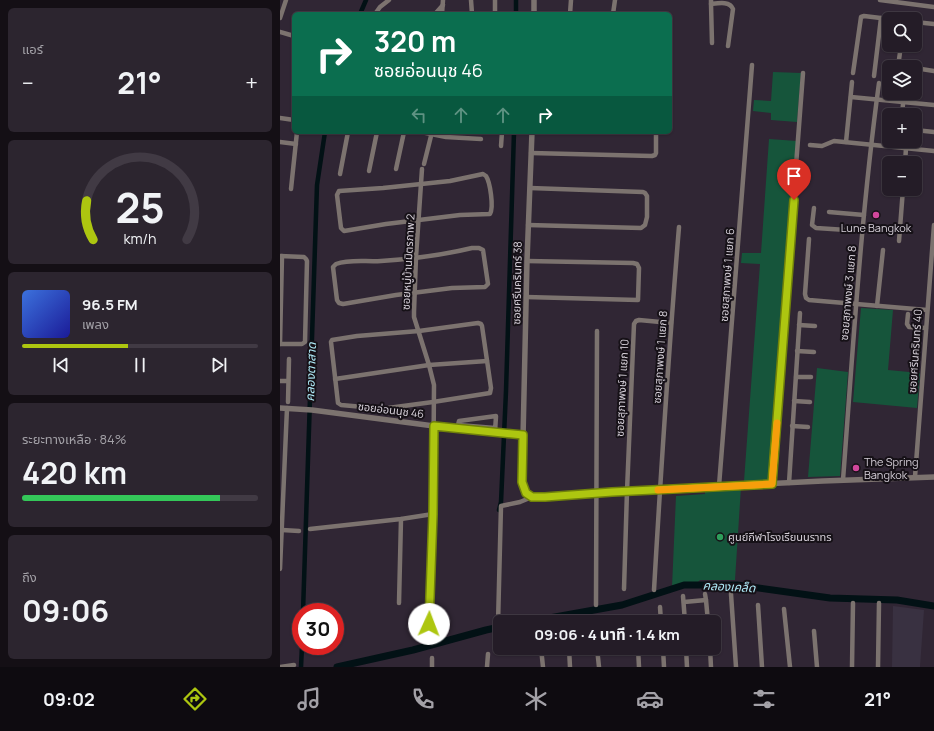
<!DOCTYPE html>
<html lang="th">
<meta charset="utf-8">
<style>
body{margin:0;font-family:Manrope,"Noto Sans Thai",sans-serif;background:#2c252f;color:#f1f3f6;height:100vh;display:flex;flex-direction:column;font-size:15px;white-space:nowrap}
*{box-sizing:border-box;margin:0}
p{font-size:13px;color:#a3a1a7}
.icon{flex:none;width:22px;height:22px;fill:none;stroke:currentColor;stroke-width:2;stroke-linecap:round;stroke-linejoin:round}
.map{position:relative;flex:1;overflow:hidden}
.drawer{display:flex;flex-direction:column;gap:8px;padding:8px;background:#140f15;width:280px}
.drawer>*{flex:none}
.guide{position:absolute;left:12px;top:12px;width:380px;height:122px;border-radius:6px;box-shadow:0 1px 3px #0004,0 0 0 1px #413a44;background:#0b6e4f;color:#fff;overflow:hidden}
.controls{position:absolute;left:602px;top:12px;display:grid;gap:8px}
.controls a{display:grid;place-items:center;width:40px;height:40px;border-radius:6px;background:#241c27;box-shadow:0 1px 3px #0004,0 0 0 1px #413a44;font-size:20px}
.speed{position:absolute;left:12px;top:603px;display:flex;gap:8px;font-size:20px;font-weight:700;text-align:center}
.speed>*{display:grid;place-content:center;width:52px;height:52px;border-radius:50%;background:#241c27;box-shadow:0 1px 3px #0004,0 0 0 1px #413a44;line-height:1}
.speed .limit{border:6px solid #d22;background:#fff;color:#111}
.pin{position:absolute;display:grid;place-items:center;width:34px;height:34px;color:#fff;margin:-41px -17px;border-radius:50% 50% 50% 0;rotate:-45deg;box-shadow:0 0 4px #0007}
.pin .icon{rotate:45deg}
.me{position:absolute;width:44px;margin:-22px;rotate:2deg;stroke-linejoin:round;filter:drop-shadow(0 0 3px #0008)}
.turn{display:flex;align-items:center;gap:14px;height:84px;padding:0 16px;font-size:18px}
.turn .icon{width:52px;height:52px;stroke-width:2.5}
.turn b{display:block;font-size:28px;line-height:34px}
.lanes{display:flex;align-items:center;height:38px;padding:0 16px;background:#0003;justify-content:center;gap:20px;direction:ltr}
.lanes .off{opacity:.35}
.big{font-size:30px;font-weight:700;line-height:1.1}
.drawer .widget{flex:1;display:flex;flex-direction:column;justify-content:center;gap:6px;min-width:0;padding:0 14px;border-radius:6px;background:#2c252f}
.drawer .dial{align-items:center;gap:0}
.dial svg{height:104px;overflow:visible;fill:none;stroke:#413a44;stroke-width:7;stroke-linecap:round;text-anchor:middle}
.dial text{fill:#f1f3f6;stroke:none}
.song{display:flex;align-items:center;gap:12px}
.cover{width:48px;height:48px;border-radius:6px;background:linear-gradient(135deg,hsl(220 70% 55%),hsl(240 70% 35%))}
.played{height:4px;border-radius:2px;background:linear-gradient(90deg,#adc610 45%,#413a44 45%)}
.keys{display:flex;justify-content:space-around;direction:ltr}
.heat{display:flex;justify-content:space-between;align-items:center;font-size:22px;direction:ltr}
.charge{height:6px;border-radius:3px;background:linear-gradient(90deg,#34c759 84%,#413a44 0)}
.trip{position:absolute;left:213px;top:615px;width:228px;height:40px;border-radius:6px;background:#241c27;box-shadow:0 1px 3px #0004,0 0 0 1px #413a44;font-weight:700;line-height:40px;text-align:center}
.menu{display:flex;height:64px;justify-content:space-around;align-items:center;background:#0e0b10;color:#a3a1a7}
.menu .icon{width:28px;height:28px}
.menu .selected{color:#adc610}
.menu b{font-size:18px;color:#f1f3f6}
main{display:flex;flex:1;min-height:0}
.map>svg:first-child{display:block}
.education{fill:#393141}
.green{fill:#16553b}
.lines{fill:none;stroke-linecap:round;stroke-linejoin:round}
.canal{stroke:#021115;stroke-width:4.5}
.river{stroke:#021115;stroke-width:7}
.minor{stroke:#7c736f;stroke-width:4.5}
.tertiary{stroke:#7c736f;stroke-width:5.5}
.route-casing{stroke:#70810a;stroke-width:10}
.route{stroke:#adc610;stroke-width:7}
.slow{stroke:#f59e0b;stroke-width:7}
.hotel-dot{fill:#d1479c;stroke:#161117;stroke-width:1.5}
.leisure-dot{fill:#2e9e5b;stroke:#161117;stroke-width:1.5}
.labels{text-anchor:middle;stroke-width:4;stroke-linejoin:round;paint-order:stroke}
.poi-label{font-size:11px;fill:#d5cfd8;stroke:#161117;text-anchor:start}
.street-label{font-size:11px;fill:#d5cfd8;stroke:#161117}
.water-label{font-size:12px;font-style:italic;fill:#afebf8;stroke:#161117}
</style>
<main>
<section class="drawer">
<div class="widget"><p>แอร์</p>
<div class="heat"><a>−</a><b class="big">21°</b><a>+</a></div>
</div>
<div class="widget dial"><svg viewBox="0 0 100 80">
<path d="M14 69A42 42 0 1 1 86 69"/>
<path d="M14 69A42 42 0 0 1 9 39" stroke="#adc610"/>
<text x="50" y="56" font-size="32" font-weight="700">25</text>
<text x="50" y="72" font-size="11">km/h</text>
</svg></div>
<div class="widget">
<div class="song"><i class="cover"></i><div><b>96.5 FM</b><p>เพลง</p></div></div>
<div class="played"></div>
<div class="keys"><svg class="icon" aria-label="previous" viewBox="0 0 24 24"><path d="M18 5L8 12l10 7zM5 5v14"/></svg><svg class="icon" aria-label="pause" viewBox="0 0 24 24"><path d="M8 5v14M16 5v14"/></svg><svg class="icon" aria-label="next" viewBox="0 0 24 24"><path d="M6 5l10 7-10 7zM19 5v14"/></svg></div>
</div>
<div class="widget"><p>ระยะทางเหลือ · 84%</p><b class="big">420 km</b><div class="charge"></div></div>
<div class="widget"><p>ถึง</p><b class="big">09:06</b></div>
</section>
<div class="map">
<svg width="654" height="667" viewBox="0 0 654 667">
<rect width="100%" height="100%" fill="#302634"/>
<path class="education" d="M613,606l31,4 -4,57h-28z"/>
<g class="green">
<path d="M493,72l28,1 -4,49 -26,-2v-7l-18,-2 1,-11 17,1z"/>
<path d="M489,139l28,2 -27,339 -26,1 16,-217 -19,-1 1,-10h19z"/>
<path d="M581,308l32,2 -5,60 32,3 -3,35 -64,-6z"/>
<path d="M537,368l31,4 -8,104 -32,1z"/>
<path d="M461,487l-6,93h-35l-4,4h-13l-11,3 4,-91 29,-2v-2z"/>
</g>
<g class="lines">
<g class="canal">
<path d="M80,14l6,-14"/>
<path d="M236,14v-14"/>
<path d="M219,510l2,-8 5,-111 8,-259"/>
<path d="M23,612l14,-427 8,-53"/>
<path d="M21,667l1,-21"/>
</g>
<g class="river">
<path d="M247,622l95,-17 62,-20h53l93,13 67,2 37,6"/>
<path d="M57,667l76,-17 73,-20 14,-3"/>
</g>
<g class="minor">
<path d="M191,0l1,14"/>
<path d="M431,0v4c8,-1 19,-3 22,5l-5,37"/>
<path d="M600,0l54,7"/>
<path d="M431,4l1,39"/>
<path d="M95,14l5,-7 9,-7"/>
<path d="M155,14l8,-9"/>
<path d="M162,14l1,-14"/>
<path d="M215,14v-14"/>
<path d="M290,14l1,-14"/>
<path d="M333,14l2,-14"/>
<path d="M0,18l6,-18"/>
<path d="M635,22l19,2"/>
<path d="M0,32l14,4"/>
<path d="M618,67l3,-22"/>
<path d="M635,68l19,3"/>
<path d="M573,73l8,-56 3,-1 25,3"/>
<path d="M594,76l7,-58"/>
<path d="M571,97l83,8"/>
<path d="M622,115l2,-22"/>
<path d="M0,118l14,2"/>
<path d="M635,130l19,2"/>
<path d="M141,132l25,5 35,2"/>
<path d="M0,142l16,2"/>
<path d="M566,142l6,-60"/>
<path d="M530,145l12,1 12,-5 100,10"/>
<path d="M221,146l1,-14"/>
<path d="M251,153l121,3 3,-1 1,-2v-21"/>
<path d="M625,163l1,-15"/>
<path d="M144,164l8,-32"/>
<path d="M116,169l8,-37"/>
<path d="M142,169l-6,88 -2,55v5l15,48 5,20 -1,129 -4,125"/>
<path d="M89,171l8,-39"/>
<path d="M60,174l8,-42"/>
<path d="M203,174l3,2c4,6 8,31 4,38l-30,1 -74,9 -42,7 -3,-3 -4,-33 2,-4 44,-3 67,-7z"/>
<path d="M11,189l6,-57"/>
<path d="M534,208l-2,17 4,3 46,3"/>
<path d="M549,212l35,3"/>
<path d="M248,225l113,3 4,-3 2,-8v-21l-2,-3 -2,-1 -113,-4"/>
<path d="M529,239l-4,55 1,4 3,2 118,10"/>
<path d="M619,241l4,-52"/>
<path d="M192,248h7l4,2 5,34 -3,3 -33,1 -56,7 -53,9 -4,-1 -2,-3 -4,-33 3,-3c14,-5 30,-2 45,-3 31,-2 62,-6 91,-13z"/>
<path d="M0,256l24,1 2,2 1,2 -2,81 -3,2h-22"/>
<path d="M246,297l112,3 1,-32 -2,-4 -4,-1 -106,-2"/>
<path d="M597,306l6,-56"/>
<path d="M628,314l-1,10 2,3 17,1"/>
<path d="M198,323l3,1 1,2 9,62 -1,5 -57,9 -45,6h-13l-34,-3 -3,-2 -7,-61 1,-2 25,-4 62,-5z"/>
<path d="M519,325l16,1"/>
<path d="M0,344l2,-88"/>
<path d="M517,351l17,1"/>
<path d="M516,377h15"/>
<path d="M55,379l94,-14 58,-4"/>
<path d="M0,381h8"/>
<path d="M514,401l16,1"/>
<path d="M8,402l1,-43"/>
<path d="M512,426l16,1"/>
<path d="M215,432l1,-16 -37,5 -1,4 37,3"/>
<path d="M635,477l19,-252"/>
<path d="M563,480c10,-132 18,-265 36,-397"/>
<path d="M509,483l11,-170"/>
<path d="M492,484l31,-411"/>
<path d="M439,486l33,-421"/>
<path d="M30,529l91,-10 32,-5"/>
<path d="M2,530l17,1"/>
<path d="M0,569l7,-161"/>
<path d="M344,589l3,-98 7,-167 2,-3 3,-1 32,3"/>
<path d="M374,590c7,-121 15,-242 25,-363"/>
<path d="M425,594l1,6 2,22"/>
<path d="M451,594l5,73"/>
<path d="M403,596l2,26"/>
<path d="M404,602l22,-2"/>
<path d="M119,603l2,-84"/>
<path d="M316,605l1,-274"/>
<path d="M478,605l4,62"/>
<path d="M380,607l1,15"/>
<path d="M504,609l6,58"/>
<path d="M383,622l22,-3"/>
<path d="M218,624l3,-118 19,-4 12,-5"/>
<path d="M534,631l3,36"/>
<path d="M261,648l2,19"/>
<path d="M289,648l1,19"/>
<path d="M317,648l2,19"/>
<path d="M358,648l1,19"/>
<path d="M383,648l1,19"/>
<path d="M406,648l1,19"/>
<path d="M430,648l1,19"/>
<path d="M152,658v9"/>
<path d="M0,667l14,-2"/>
<path d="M207,667l1,-13"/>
<path d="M572,667l1,-64"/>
<path d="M598,667l1,-64"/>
</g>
<g class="tertiary">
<path d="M254,0v14"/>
<path d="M252,132l-5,129 -5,221c3,14 9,16 23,15l82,-6 196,-10 111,-4"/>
<path d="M0,408l32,2 122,16 89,9"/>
</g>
</g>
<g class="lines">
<defs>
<path id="route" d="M149,624l4,-110 1,-88 89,9 -1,47 4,11 6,4h13l67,-5 160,-8 22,-284"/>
</defs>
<use href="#route" class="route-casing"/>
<use href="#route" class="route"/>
<path class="slow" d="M378,490l114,-6 5,-61"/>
</g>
<g class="hotel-dot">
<circle cx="596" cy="215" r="4"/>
<circle cx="576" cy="468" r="4"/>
</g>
<circle class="leisure-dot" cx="440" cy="537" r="4"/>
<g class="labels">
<g class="poi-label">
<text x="596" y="232" text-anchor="middle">Lune Bangkok</text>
<text x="584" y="466">The Spring<tspan x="584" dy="13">Bangkok</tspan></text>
<text x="448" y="541">ศูนย์กีฬาโรงเรียนนราทร</text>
</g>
<g class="street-label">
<text transform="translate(128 262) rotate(-87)" y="4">ซอยหมู่บ้านมิตรภาพ 2</text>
<text transform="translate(447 275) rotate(-86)" y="4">ซอยสุภาพงษ์ 1 แยก 6</text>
<text transform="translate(237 283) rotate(-89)" y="4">ซอยศรีนครินทร์ 38</text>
<text transform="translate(568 293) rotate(-85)" y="4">ซอยสุภาพงษ์ 3 แยก 8</text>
<text transform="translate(635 351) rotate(-86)" y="4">ซอยศรีนครินทร์ 40</text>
<text transform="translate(380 357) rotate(-86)" y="4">ซอยสุภาพงษ์ 1 แยก 8</text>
<text transform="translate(342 388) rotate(-87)" y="4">ซอยสุภาพงษ์ 1 แยก 10</text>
<text transform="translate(111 410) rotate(7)" y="4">ซอยอ่อนนุช 46</text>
</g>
<g class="water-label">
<text transform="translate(31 372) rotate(-88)" y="4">คลองตาสาด</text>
<text transform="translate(449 587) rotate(3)" y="4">คลองเคล็ด</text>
</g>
</g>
</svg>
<div class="controls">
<a><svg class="icon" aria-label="search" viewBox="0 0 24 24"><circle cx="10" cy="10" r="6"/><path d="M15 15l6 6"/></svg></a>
<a><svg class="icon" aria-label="layers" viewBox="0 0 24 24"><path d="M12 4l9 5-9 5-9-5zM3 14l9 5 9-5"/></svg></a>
<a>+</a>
<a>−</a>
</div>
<div class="speed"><div class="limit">30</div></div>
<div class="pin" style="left:514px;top:200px;background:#d93025"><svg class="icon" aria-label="arrive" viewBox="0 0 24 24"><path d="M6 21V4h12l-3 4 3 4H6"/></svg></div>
<svg class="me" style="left:149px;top:624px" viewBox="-20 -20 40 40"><circle r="19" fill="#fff"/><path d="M0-13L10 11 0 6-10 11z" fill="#adc610"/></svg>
<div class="trip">09:06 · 4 นาที · 1.4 km</div>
<div class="guide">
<div class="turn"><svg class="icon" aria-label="right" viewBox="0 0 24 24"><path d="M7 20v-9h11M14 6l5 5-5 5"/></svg><div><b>320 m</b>ซอยอ่อนนุช 46</div></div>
<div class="lanes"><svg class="icon off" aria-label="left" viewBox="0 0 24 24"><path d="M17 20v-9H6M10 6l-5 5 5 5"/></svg><svg class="icon off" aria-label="ahead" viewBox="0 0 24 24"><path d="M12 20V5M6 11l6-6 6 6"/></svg><svg class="icon off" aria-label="ahead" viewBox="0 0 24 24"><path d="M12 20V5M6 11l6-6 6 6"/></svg><svg class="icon" aria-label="right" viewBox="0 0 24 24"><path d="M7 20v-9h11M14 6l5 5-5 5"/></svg></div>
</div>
</div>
</main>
<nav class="menu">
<b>09:02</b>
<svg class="icon selected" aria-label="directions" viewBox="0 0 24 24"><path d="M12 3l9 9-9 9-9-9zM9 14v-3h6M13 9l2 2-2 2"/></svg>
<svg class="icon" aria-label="music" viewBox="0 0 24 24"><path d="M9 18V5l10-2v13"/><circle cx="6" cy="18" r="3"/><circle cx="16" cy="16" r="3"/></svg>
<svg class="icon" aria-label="phone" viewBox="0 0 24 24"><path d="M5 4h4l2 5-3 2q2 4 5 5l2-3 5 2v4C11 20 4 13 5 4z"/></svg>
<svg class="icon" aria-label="climate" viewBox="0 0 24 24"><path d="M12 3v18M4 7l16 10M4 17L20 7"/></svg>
<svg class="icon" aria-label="car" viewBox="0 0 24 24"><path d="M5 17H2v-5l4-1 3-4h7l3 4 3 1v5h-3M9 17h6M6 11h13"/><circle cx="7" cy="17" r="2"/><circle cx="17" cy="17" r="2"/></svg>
<svg class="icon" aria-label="filters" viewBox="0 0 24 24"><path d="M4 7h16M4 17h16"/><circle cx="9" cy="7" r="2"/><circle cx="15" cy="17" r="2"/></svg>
<b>21°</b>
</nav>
